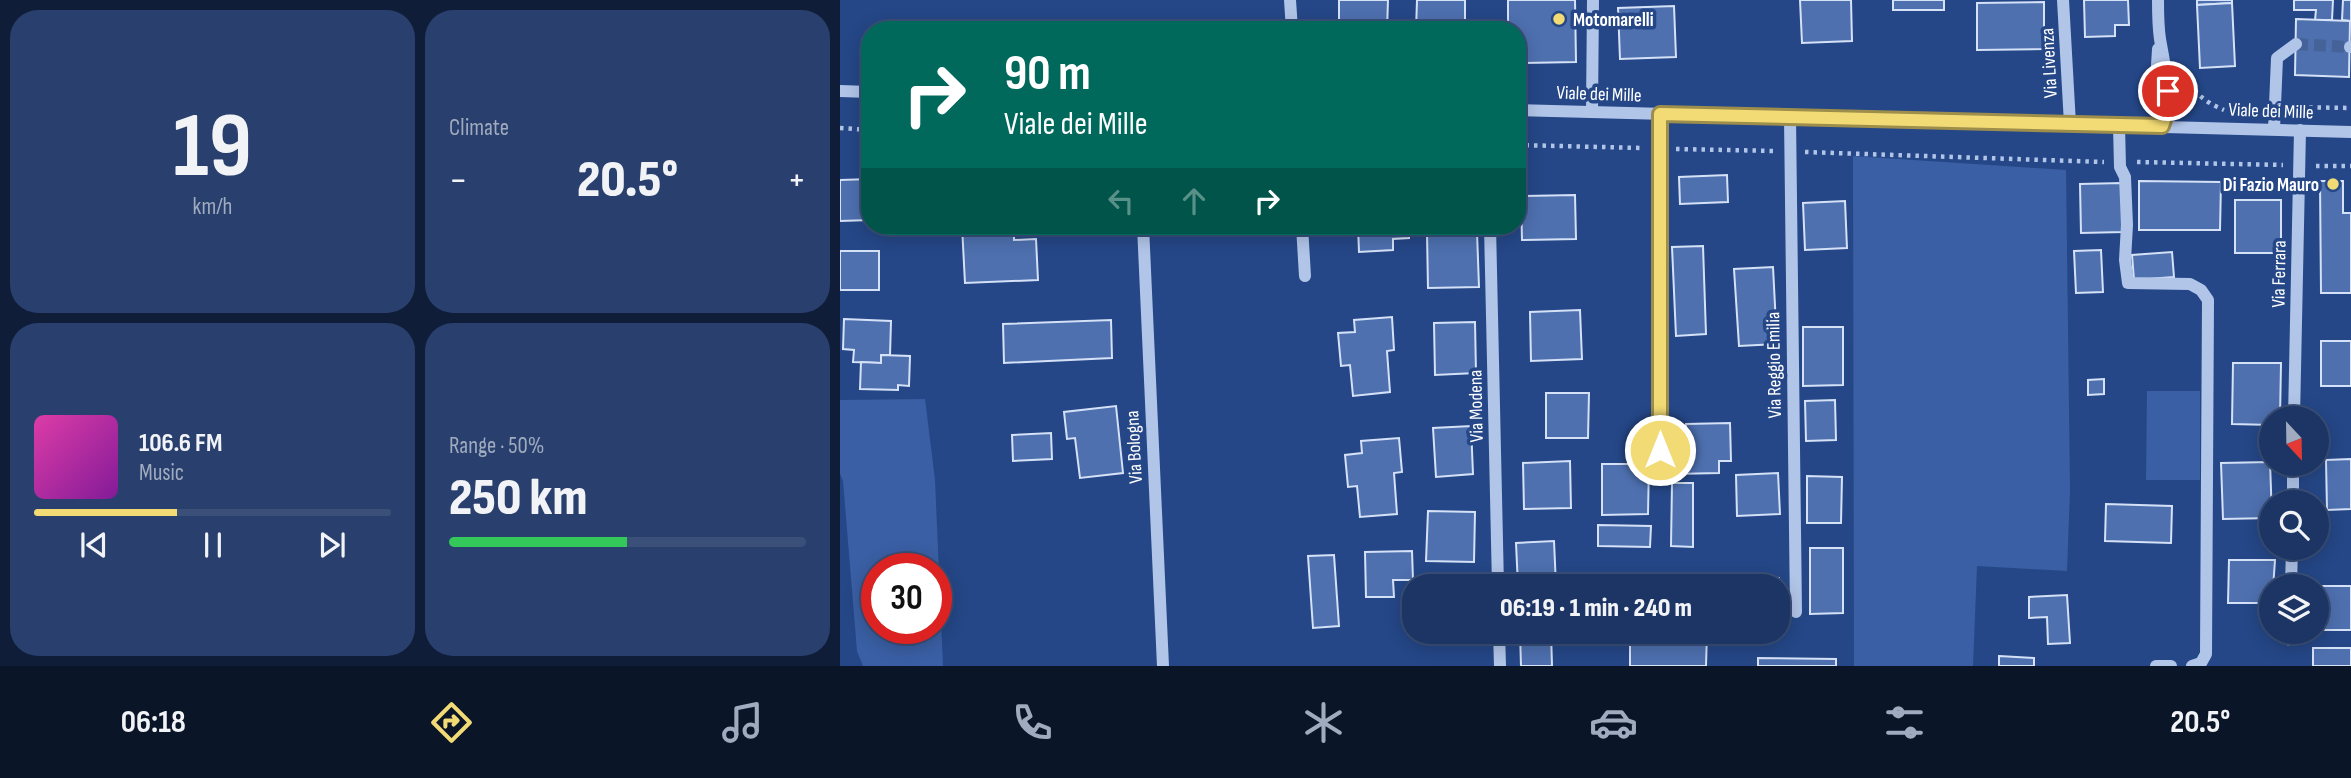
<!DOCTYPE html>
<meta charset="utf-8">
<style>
body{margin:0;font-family:"Sofia Sans Condensed",sans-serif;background:#29406e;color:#f1f3f6;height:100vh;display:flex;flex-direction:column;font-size:26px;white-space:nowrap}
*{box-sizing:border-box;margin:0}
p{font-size:23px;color:#a0abbf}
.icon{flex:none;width:38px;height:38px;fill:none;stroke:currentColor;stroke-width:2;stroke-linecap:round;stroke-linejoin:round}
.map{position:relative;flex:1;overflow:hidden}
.sheet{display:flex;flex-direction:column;gap:10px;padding:10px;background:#0f1d38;width:840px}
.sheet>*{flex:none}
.top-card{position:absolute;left:21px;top:21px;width:665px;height:214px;border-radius:28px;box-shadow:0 4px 18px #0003,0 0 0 2px #3a5079;background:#00695c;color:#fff;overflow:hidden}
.needle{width:46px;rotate:158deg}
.buttons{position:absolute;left:1419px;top:406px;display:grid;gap:14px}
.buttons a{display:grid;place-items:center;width:70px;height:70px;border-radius:50%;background:#1c3565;box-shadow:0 4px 18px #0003,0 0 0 2px #3a5079;font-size:35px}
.speed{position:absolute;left:21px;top:553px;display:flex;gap:14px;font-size:35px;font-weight:700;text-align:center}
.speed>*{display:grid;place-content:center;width:91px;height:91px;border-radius:50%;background:#1c3565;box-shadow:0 4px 18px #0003,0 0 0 2px #3a5079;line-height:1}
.speed .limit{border:10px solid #d22;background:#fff;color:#111}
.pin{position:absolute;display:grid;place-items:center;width:60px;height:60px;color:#fff;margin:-30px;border:4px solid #fff;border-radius:50%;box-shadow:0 2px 7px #0007}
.me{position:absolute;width:77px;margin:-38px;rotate:0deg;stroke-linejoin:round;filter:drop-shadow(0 0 5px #0008)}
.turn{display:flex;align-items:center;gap:24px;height:147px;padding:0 28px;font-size:32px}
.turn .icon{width:91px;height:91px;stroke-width:2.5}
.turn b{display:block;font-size:49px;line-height:60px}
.lanes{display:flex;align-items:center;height:66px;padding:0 28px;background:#0003;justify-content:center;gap:35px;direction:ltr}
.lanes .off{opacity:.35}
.big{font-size:52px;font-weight:800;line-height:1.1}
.sheet .card{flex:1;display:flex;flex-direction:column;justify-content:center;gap:10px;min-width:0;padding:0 24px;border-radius:28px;background:#29406e}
.sheet .dial{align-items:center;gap:0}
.dial b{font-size:91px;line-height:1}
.song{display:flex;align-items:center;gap:21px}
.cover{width:84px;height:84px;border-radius:10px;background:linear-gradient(135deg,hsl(320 70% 55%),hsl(290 70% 35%))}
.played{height:7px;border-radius:4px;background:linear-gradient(90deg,#f2da75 40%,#3a5079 40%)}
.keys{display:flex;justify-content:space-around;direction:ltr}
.heat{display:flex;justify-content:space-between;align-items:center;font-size:38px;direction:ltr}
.charge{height:10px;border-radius:5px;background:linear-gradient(90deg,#34c759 50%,#3a5079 0)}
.sheet .tiles{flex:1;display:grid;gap:10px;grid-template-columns:repeat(2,1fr)}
.trip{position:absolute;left:562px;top:574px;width:388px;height:70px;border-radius:28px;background:#1c3565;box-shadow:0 4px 18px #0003,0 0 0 2px #3a5079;font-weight:800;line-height:70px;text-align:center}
.menu{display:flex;height:112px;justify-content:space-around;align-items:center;background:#0b1528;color:#a0abbf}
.menu .icon{width:49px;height:49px}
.menu .active{color:#f2da75}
.menu b{font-size:32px;color:#f1f3f6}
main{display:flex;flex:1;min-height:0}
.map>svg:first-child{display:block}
.green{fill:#3a5fa4;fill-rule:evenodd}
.building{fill:#4e70af;stroke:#d5e1f7;stroke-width:2}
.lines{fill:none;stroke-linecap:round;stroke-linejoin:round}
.minor-tunnel{stroke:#466399;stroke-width:12;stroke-dasharray:12 6;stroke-linecap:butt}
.path{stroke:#b1c5e9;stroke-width:4.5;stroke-dasharray:3.5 5;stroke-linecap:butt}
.minor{stroke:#b1c5e9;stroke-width:12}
.route-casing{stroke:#9d8e4c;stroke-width:18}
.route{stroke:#f2da75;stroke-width:12}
.poi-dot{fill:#f2da75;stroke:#254787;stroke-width:2.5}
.labels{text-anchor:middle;stroke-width:7;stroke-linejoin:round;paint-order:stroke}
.poi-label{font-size:19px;font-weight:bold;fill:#fff;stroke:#254787;text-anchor:start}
.street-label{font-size:19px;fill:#fff;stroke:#254787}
</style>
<main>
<section class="sheet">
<div class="tiles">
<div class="card dial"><b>19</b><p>km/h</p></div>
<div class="card"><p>Climate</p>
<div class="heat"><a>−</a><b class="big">20.5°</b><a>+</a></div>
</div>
<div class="card">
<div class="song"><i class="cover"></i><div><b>106.6 FM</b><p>Music</p></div></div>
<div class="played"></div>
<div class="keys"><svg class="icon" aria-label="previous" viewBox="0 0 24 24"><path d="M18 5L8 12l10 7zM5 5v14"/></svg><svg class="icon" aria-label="pause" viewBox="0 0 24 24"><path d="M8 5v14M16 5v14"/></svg><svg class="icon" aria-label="next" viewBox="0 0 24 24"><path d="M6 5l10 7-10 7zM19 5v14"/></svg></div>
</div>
<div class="card"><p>Range · 50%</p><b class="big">250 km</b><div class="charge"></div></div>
</div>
</section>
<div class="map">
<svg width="1511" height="666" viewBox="0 0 1511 666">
<rect width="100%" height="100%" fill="#254787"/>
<g class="green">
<path d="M1013,156l213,14 4,320 -3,81 -90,-5 -4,100h-119z"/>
<path d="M1307,391h53v89h-54z"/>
<path d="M85,399l10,81 8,186h-80l-6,-15 -14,-170 -3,-7v-74zM37,569h59v59h-59z"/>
</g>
<g class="building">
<path d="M499,0h49l-1,30h-48z"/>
<path d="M577,0h48v30h-49z"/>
<path d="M668,0h67l1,62 -59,1v-33h-9z"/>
<path d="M960,0h51l1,41 -50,2z"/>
<rect x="1053" y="0" width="51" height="10"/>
<path d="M1244,0h44l1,25h-14v11l-30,1z"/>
<path d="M1357,0h35v3l-35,2z"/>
<path d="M1454,0h39l-1,20h-17l1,-10h-22z"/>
<path d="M1503,0h8v21l-9,-1z"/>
<path d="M1204,2v47l-67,1v-47z"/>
<path d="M1392,3l3,63 -35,2 -3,-63z"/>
<path d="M834,6l2,51 -56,2 -2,-51z"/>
<path d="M1456,19l54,2 -1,56 -54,-2z"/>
<path d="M887,175l1,27 -48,2 -1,-27z"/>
<path d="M30,179v41l-30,1v-41z"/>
<path d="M1299,181l82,1 -1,48h-81z"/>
<path d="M1480,181h23v32h8v80h-30z"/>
<path d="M1282,183l1,49 -42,1 -1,-49z"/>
<path d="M735,195l1,44 -54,1 -1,-44z"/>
<rect x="1395" y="200" width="46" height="53"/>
<path d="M1005,201l2,47 -42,2 -2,-47z"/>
<path d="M122,226h52v14l22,-1 2,41 -73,3z"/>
<path d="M518,226h51v12l-16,1v11l-34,2z"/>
<path d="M637,232l2,55 -51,1 -1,-55z"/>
<path d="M863,246l3,88 -30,2 -4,-89z"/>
<path d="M1261,250l2,42 -27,1 -2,-42z"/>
<rect x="0" y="251" width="39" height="39"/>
<path d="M1332,252l2,25 -40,3 -2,-25z"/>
<path d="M933,267l4,77 -38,2 -5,-77z"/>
<path d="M740,310l2,49 -51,2 -1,-49z"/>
<path d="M552,317l2,33 -7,1 3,41 -37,4 -3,-31 -9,1 -3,-33 17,-1 -1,-12z"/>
<path d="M4,319l47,2 -1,34h-9v8l-28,-1 1,-12 -11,-1z"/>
<path d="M271,320l1,38 -108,5 -1,-39z"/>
<path d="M635,322l1,51 -41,2 -1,-52z"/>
<path d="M963,327h40v58l-40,1z"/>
<rect x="1481" y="341" width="30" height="45"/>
<path d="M41,355l29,1 -1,30 -11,-1v5l-38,-1 1,-27 20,1z"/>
<path d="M1393,363h48l-1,55h-8v7l-40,-1z"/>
<path d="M1264,379v15l-16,1v-15z"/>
<path d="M706,393h43l-1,45h-42z"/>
<path d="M995,400l1,40 -30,1 -1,-40z"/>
<path d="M276,406l7,67 -43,5 -5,-40 -8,1 -3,-27z"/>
<path d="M890,423l1,38h-12v12l-45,1v-24h13l-1,-26z"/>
<path d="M631,426l2,48 -37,3 -3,-49z"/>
<path d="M211,433l1,26 -39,2 -1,-26z"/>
<path d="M559,438l3,34 -8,1 3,41 -37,3 -3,-31 -9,1 -3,-32 17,-2 -1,-12z"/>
<path d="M1511,459v50l-24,1 -1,-50z"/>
<path d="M730,461l1,47 -47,1 -1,-46z"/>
<path d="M1430,462l2,56 -49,1 -2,-56z"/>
<path d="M762,464h47l-1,50 -46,1z"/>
<path d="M938,473l2,41 -43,2 -1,-41z"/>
<path d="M967,476l35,1 -1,46h-34z"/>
<path d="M832,483h21v64l-22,-1z"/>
<path d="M1266,504l66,2 -1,37 -66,-2z"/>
<path d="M588,511l47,1 -1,50 -48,-1z"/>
<path d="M758,525l53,1 -1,21 -52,-1z"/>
<path d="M714,541l2,45h-38l-2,-43z"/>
<path d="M970,548h33v65l-33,1z"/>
<path d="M572,551l1,29h-20l1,17h-28l-1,-45z"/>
<path d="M494,555l5,71 -26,2 -5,-72z"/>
<path d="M1389,560h46l-3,43h-44z"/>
<path d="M900,576l39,2 -1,16v-8h-39z"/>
<path d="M1481,586h30v44h-31z"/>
<path d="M1227,595l3,48 -22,1 -1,-27 -18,1v-21z"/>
<path d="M680,632h31l1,34h-31z"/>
<path d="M790,632h77l-1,34h-76z"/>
<rect x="1473" y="648" width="38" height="18"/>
<path d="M1159,656l35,2v8h-35z"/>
<path d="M918,658l78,1v7h-78z"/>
</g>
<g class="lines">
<path class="minor-tunnel" d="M1456,44l54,3"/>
<g class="path">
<path d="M1345,76c10,18 20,26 39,34"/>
<path d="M1452,107l59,1"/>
<path d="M0,128l30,2"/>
<path d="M677,145l125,3"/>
<path d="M836,149l99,2"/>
<path d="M965,152l299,10"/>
<path d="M1297,162l146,3"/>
<path d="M1476,166h35"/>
</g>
<g class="minor">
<path d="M450,0l2,30"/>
<path d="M1223,0l7,124"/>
<path d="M1318,0c0,13 0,26 2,39 5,29 13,58 2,87"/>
<path d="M1510,47h1"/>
<path d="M1318,49l-3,49 7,26"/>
<path d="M0,91l30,1"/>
<path d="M677,110l834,22"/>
<path d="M752,112l1,-112"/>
<path d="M820,114v336"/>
<path d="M950,117l6,495"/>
<path d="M1279,125l1,42 5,10 2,48 -2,35 3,23 62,1 11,6 7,10 -2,354 -5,9 -9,3"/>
<path d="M1434,129l3,-71 19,-14"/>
<path d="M303,226l20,440"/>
<path d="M462,226l3,50"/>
<path d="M650,226l8,360"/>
<path d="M1454,418l6,-288"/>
<path d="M1453,502v-38"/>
<path d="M1451,586l1,-38"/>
<path d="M659,632l1,34"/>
<path d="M1450,640v-8"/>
<path d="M1316,666h15"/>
</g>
</g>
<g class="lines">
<defs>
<path id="route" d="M820,450v-336l502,12 6,-18v-17"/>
</defs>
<use href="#route" class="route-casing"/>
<use href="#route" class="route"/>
</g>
<g class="poi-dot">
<circle cx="719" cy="19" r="7"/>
<circle cx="1493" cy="184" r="7"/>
</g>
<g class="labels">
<g class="poi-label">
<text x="733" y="26">Motomarelli</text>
<text x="1479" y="191" text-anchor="end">Di Fazio Mauro</text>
</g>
<g class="street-label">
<text transform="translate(1208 63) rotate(-93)" y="7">Via Livenza</text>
<text transform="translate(759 93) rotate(2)" y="7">Viale dei Mille</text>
<text transform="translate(1431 110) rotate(2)" y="7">Viale dei Mille</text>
<text transform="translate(1438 274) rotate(-89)" y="7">Via Ferrara</text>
<text transform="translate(933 365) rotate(-91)" y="7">Via Reggio Emilia</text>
<text transform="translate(635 406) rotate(-91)" y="7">Via Modena</text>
<text transform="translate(293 447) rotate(-93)" y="7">Via Bologna</text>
</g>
</g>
</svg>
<div class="buttons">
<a><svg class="needle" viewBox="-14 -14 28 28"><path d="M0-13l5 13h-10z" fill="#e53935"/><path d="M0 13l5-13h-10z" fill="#a0abbf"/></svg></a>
<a><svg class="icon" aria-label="search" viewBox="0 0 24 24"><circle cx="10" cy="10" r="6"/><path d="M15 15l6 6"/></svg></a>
<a><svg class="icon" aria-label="layers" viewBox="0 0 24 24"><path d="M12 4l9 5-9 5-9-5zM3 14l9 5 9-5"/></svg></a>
</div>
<div class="speed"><div class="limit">30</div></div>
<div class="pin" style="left:1328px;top:91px;background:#d93025"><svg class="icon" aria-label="arrive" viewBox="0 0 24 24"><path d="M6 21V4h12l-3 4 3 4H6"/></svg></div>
<svg class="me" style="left:820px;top:450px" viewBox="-20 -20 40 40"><circle r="17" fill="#f2da75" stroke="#fff" stroke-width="3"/><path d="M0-11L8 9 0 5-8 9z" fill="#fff"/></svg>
<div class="trip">06:19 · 1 min · 240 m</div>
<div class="top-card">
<div class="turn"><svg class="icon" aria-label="right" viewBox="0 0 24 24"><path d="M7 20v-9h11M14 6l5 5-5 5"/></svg><div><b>90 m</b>Viale dei Mille</div></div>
<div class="lanes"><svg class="icon off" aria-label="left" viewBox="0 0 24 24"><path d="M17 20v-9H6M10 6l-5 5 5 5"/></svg><svg class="icon off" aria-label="ahead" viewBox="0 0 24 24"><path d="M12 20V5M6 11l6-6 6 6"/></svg><svg class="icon" aria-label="right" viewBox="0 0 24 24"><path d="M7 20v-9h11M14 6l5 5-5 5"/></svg></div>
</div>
</div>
</main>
<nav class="menu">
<b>06:18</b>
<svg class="icon active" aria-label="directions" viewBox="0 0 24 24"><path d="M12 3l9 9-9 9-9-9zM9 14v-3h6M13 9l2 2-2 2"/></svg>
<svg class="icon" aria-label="music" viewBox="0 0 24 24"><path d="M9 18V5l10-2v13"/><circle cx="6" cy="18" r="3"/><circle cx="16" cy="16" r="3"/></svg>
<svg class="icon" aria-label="phone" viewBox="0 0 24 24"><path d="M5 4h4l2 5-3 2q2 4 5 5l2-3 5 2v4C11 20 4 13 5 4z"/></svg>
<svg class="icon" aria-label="climate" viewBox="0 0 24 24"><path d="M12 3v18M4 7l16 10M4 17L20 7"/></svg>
<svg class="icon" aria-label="car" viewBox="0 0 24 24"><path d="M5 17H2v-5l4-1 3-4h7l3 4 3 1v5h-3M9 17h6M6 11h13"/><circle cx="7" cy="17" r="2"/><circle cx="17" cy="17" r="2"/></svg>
<svg class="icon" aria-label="filters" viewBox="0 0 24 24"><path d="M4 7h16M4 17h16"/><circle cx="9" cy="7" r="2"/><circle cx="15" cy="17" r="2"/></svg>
<b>20.5°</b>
</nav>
